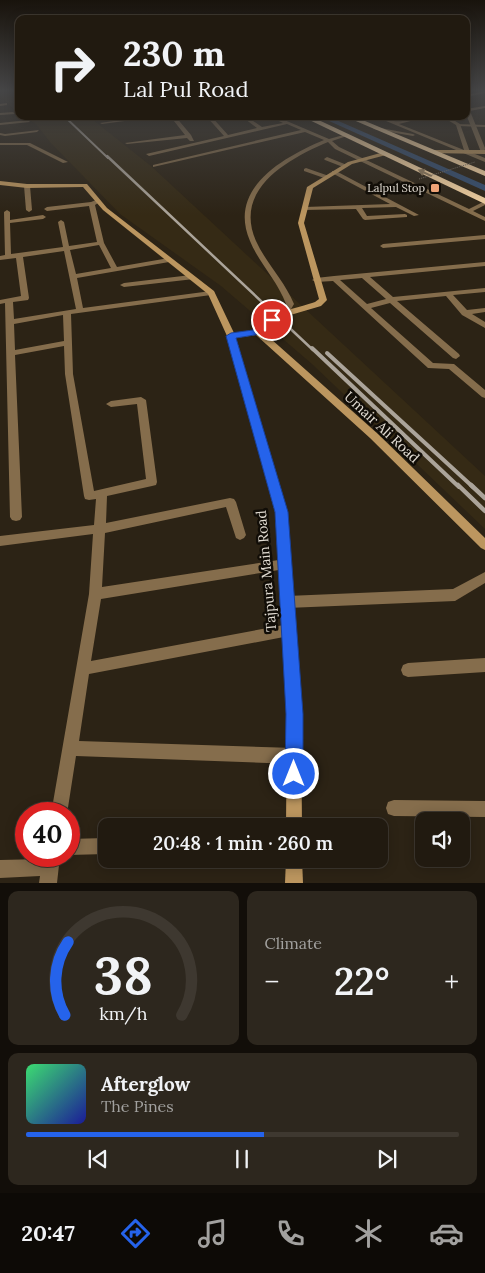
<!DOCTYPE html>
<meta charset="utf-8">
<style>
body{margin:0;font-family:Lora,serif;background:#2d271e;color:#f1f3f6;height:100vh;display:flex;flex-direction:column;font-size:19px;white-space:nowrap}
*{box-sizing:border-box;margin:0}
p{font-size:16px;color:#a2a19f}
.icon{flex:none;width:28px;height:28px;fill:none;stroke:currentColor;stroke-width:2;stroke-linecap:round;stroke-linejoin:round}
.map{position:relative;height:883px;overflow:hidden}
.sheet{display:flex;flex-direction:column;gap:8px;padding:8px;background:#120e09;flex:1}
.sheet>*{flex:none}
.top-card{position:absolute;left:15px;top:15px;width:455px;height:105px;border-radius:10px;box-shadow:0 2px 12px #0003,0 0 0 1px #3e3830;background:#211a10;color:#f1f3f6;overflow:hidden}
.controls{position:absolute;left:415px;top:812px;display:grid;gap:10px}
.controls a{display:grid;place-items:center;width:55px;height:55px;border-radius:10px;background:#211a10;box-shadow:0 2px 12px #0003,0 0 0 1px #3e3830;font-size:25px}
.speed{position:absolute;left:15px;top:802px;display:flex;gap:10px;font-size:25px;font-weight:700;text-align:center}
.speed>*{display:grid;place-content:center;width:65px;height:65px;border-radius:50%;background:#211a10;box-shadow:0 2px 12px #0003,0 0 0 1px #3e3830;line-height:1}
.speed .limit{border:8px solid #d22;background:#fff;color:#111}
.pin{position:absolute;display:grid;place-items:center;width:42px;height:42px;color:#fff;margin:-21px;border:2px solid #fff;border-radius:50%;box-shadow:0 1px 5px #0007}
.me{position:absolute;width:55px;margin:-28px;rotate:0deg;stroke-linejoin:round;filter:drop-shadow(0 0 4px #0008)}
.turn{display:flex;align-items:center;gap:18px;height:105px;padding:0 25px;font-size:22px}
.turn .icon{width:65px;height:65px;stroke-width:2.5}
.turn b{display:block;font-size:35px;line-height:42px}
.big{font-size:38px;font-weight:600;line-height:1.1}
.sheet .tile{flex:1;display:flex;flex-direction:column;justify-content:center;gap:8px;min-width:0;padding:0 18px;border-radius:10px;background:#2d271e}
.sheet .dial{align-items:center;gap:0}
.dial svg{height:130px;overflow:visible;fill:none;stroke:#3e3830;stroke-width:7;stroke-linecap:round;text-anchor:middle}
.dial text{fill:#f1f3f6;stroke:none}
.song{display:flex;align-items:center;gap:15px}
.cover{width:60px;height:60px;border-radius:8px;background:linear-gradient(135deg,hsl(140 70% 55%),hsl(240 70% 35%))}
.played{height:5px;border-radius:2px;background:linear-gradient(90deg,#2563eb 55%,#3e3830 55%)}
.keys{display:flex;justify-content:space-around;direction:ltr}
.heat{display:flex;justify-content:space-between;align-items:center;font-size:28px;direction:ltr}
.sheet .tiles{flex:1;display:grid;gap:8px;grid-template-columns:1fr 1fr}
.tile:last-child{grid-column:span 2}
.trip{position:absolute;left:98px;top:818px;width:290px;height:50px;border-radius:10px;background:#211a10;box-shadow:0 2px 12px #0003,0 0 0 1px #3e3830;font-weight:600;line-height:50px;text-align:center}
.tab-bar{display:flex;height:80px;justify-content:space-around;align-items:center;background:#0d0a06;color:#a2a19f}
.tab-bar .icon{width:35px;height:35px}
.tab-bar .current{color:#2563eb}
.tab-bar b{font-size:22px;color:#f1f3f6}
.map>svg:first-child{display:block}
.built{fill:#352a15}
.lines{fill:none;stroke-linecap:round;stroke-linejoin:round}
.canal{fill:#364f71;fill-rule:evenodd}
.lane{fill:#856d4c;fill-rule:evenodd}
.street{fill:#856d4c;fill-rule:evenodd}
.secondary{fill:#bc965f;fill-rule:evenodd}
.highway{fill:#fbd8a6;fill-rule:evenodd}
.rail-far3{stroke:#aba49a;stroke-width:2}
.rail-far2{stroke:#aba49a;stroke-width:2.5}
.rail-far1{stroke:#aba49a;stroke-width:4}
.rail{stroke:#aba49a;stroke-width:4.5}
.path-bridge{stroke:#7a7266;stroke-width:1;stroke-dasharray:1 1;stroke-linecap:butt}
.oneway{fill:#927d5e}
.route{fill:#2563eb;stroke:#184099}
.poi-dot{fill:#efa377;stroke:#110d07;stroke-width:2}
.labels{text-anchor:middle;stroke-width:5;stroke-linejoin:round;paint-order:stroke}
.far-poi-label{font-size:11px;fill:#e1dbd2;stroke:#110d07;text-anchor:end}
.street-label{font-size:14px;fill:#e1dbd2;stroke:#110d07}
</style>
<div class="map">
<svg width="485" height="883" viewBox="0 0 485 883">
<rect width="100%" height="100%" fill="#2c2315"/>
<g class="built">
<path d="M0,91h19v23l-19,-18z"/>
<path d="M23,116h65l63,50 334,310v53l-173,-165 -91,-78 -101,-72 -70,-72 -14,-18z"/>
</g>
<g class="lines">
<path class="canal" d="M318,116h9l158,69v6z"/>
<path class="lane" d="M457,124l28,1v2l-27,-1z"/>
<g class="street">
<path d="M485,91v2l-19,4v-2z"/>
<path d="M7,103v2l-7,1v-2z"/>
<path d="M485,106v2l-15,3 15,37 -1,6 -3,-2 -15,-38v-5z"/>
<path d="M13,112l2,2 -15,1v-2z"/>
<path d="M147,116h15l-60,8 -2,-1z"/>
<path d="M170,116h5l16,19 3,6h-4l-3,-3 -60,6 -2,-1 60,-8z"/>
<path d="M206,116h5l17,19 29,-7 -16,-12h5l16,11 21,-4 -14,-7h6l54,23 18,-5v2l-15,5 7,6 130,62 16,-8v4l-12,6 12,6v4l-150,-72 -7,-7c-40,17 -95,47 -72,99 10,22 28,39 38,63l-7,12h-6l-1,-2 6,-10c-9,-24 -27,-41 -36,-63 -23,-53 34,-84 74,-101l-19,-8 -152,35v-2l148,-35 -14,-6 -138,32 -3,-2 78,-18z"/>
<path d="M374,116c8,0 12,4 20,5 8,2 25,-5 36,-5l-31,8 65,26 -8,-25 -15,-9h6l13,8 10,28 15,6v4z"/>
<path d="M28,120l2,2 -30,3v-2z"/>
<path d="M375,127l38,7 2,1 -2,1 -40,-7z"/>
<path d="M39,130l-2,2 -32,4 -5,-1v-2l5,1z"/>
<path d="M0,143h30l38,19 -5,1 -36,-18h-27z"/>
<path d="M327,157l20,8 1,1 -5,1 -18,-7 -1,-1z"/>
<path d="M306,168l23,8 1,1 -3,2 -23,-8v-2z"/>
<path d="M332,171h4l83,44 -5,1 -18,-9 -34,1 5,8 38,-2 2,1v2l-42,3 -2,-1 -7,-10 -53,1 -1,-1 3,-2 85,-3 -58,-31z"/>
<path d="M27,184l3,2 2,24 -3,2 -3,-2 -2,-24z"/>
<path d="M96,200l5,1 -6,4 9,38 13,24 52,-9 3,2 -3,2 -92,16 6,30 128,-17 4,2 -4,2 -140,19 2,60 21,117 52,-12 -9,-75 -26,3 -5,-3 5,-3 30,-4 5,3 11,82 -1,3 -4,1 -45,10 -1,27 124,-25 4,1 2,3 10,33 -2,3 -4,2 -4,-2 -10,-31 -121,26 -3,54 183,-28 4,1 2,4 -2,4 -4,1 -184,30 -10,62 198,-37 5,2 2,4 -2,4 -5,2 -200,38 -10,67 215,7 5,3 3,5 -3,5 -5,3 -218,-8 -9,58h-16l38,-220 4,-60 -93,12v-10l94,-11 2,-26 -7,1 -4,-1 -1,-3 -19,-122 -1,-28 -49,9 7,162 -2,3 -4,1 -4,-1 -2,-3 -5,-214 -5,1v-4l21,-4 -5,-38 -16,2v-4l5,-1 -1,-43 3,-2 3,2v8l33,-5 3,2 -3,2 -33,4 1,31 52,-7 -5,-25 3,-2 3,2 5,24 28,-4 -8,-36 -42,5 -3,-2 3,-2 44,-5zM99,245l12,23 -35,6 -6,-24zM64,251l12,58 -62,10 -1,-17 15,-2 1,-2 -6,-41zM63,315l1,26 -49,9 -1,-26z"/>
<path d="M485,235v4l-102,9 -3,-2 3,-2z"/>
<path d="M485,262v4l-115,11 23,20 92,-9v4l-32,3 14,15 18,-2v4l-13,2 13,8v6l-23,-13 -16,-19 -49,5 62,53 1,2 -4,3 -3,-1 -63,-55 -19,5 62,55 21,1 31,26v8l-3,-1 -33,-28 -21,-1 -95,-87 -17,1 -4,-2 4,-2 18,-2zM362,278l24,21 -19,5 -27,-24z"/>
<path d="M191,275l4,2 -1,2 -70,8 -4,-2 4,-2z"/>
<path d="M485,572v11l-30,18 -168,7 -4,-2 -2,-4 2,-4 4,-2 166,-7z"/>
<path d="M485,658v14l-77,5 -5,-2 -2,-5 2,-5 5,-2z"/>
<path d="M394,800l91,1v16l-91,-1 -6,-2 -2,-6 2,-6z"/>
<path d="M106,838v16l-37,1v-16z"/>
<path d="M43,856h17l-3,27h-18l1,-7 -40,2v-18l43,-1z"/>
</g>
<g class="secondary">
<path d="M433,150h52v4l-54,-1z"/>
<path d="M384,152l2,3 -34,9 -39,24 -9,35 23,77 -6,6 -34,10 -23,11 -2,4 116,103 107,104v12l-4,-2 -111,-110 -114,-103 -20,3 51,174 14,202 1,112h-16l1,-112 -12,-202 -48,-176 -19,-42 -105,-84 -20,-23 -56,1 -27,-3v-4l27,3h60l20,24 107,83 20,42 21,-3c5,-15 46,-23 60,-28l4,-3 -21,-76 9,-36 41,-25z"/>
<path d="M286,859h16l1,24h-18z"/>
</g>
<g class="highway">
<path d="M301,116h9l175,82v6z"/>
<path d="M344,116h9l132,55v5z"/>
</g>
<path class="rail-far3" d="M64,116l44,42"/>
<path class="rail-far2" d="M107,156l206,194"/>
<g class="rail-far1">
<path d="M312,348l147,139"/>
<path d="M327,353l146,134"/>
</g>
<g class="rail">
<path d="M458,485l27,26"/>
<path d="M471,485l14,13"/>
</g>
<path class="path-bridge" d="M419,179l56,-17"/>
</g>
<defs><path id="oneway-solid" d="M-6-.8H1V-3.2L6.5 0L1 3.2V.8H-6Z" transform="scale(1.25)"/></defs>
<use class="oneway" href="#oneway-solid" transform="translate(425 173) rotate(-155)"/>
<linearGradient id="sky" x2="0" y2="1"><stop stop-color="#18130c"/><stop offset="0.42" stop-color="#454546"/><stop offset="1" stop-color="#454546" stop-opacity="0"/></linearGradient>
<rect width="485" height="215" fill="url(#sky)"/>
<path class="route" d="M269,318h3l4,2 -14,9 -1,5 -25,4 52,174 15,202v60l-2,6 -7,2 -6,-2 -3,-6 1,-60 -11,-202 -49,-176 5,-3 22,-3 2,-4z"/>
<rect class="poi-dot" x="430" y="183" width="10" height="10" rx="2.5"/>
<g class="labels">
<g class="far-poi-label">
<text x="425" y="192">Lalpul Stop</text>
</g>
<g class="street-label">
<text transform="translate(382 427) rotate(43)" y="5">Umair Ali Road</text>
<text transform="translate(266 571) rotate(-95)" y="5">Tajpura Main Road</text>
</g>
</g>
</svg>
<div class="controls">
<a><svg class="icon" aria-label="sound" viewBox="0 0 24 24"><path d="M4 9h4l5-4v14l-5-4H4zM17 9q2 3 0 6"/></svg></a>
</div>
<div class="speed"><div class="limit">40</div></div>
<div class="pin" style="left:272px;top:320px;background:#d93025"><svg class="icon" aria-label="arrive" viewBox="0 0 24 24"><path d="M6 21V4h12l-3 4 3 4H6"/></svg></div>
<svg class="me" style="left:294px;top:774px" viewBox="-20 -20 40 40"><circle r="17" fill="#2563eb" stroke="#fff" stroke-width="3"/><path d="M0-11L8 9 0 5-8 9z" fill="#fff"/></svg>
<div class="trip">20:48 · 1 min · 260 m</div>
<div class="top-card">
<div class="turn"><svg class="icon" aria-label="right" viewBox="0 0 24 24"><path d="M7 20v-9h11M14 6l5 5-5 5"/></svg><div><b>230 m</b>Lal Pul Road</div></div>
</div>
</div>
<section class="sheet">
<div class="tiles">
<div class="tile dial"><svg viewBox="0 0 100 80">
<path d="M14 69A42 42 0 1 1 86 69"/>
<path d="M14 69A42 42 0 0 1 16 24" stroke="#2563eb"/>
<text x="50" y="56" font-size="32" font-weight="700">38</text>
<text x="50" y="72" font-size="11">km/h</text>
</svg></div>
<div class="tile"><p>Climate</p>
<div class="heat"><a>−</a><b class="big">22°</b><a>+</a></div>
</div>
<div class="tile">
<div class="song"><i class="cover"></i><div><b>Afterglow</b><p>The Pines</p></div></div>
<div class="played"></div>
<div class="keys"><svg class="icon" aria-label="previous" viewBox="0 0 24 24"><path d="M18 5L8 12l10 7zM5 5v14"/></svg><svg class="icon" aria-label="pause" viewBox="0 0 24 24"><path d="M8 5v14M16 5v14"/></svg><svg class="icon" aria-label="next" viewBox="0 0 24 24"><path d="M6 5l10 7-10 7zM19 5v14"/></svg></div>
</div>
</div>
</section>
<nav class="tab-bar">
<b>20:47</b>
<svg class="icon current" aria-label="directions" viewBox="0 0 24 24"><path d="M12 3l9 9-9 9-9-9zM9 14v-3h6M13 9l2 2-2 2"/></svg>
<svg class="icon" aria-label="music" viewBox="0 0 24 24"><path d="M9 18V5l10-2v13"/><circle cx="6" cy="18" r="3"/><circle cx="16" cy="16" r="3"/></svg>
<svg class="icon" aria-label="phone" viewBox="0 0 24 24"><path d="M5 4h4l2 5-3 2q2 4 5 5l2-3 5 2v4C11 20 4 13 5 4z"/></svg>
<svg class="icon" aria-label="climate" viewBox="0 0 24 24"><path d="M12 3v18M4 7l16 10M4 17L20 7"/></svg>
<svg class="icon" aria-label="car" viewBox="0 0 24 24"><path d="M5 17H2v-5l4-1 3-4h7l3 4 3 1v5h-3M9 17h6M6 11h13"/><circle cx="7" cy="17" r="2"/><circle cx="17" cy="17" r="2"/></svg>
</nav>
